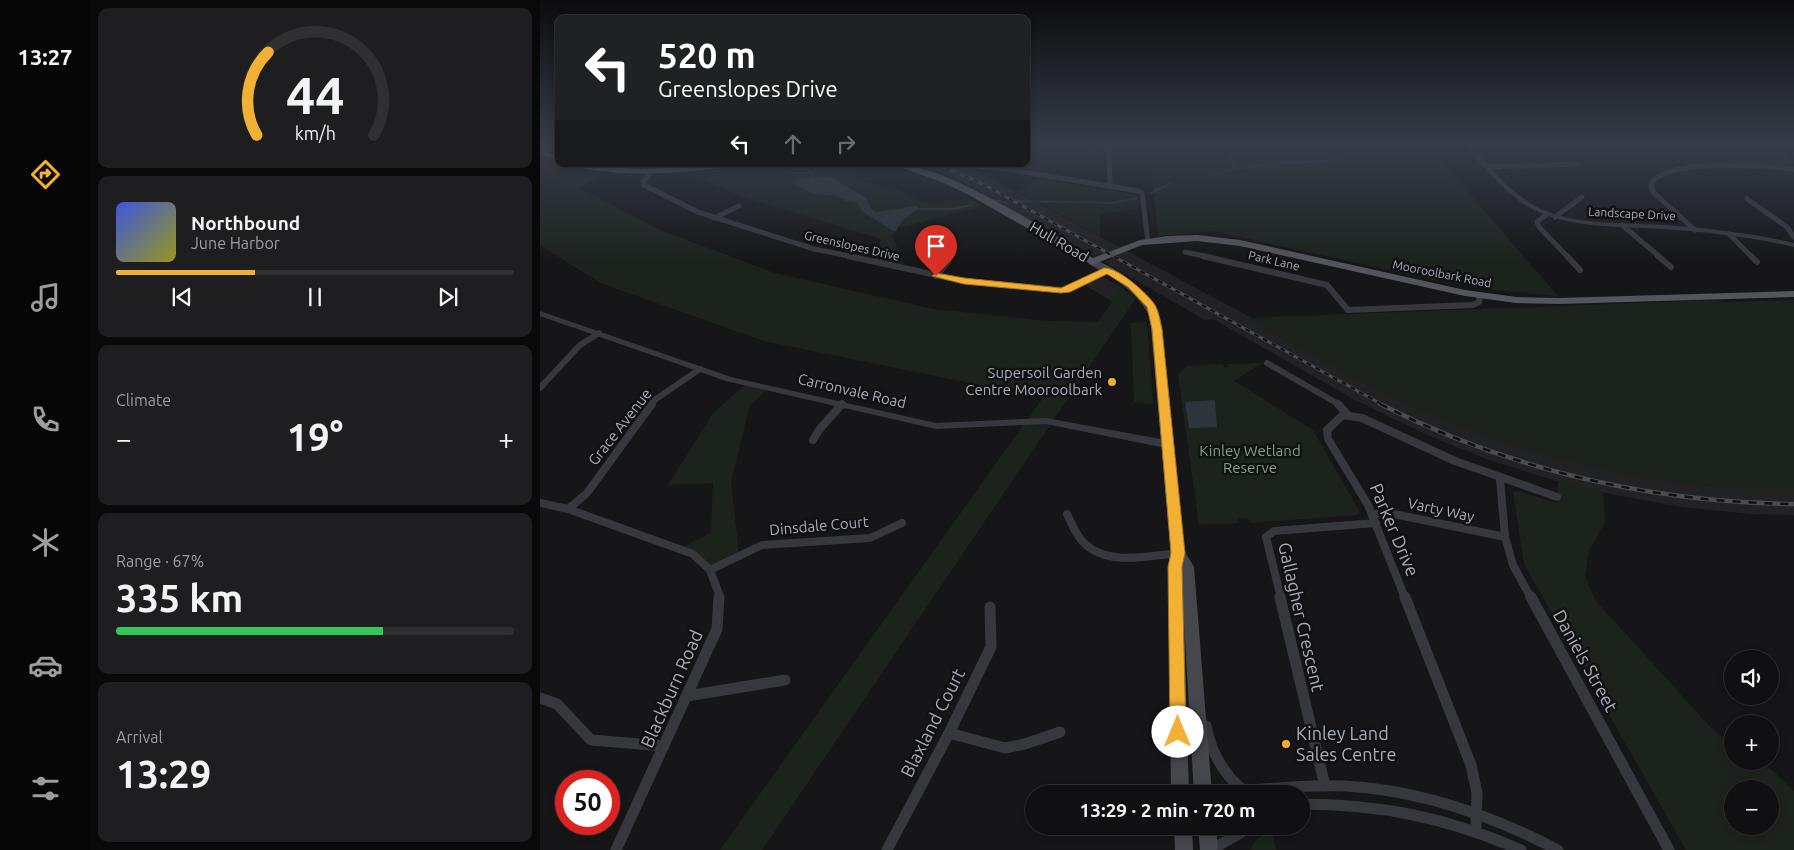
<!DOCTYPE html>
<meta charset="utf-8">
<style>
body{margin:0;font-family:Ubuntu,sans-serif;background:#1e1e20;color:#f1f3f6;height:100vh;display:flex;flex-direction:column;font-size:19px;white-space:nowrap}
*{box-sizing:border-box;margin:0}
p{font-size:16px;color:#9c9d9f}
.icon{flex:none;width:28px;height:28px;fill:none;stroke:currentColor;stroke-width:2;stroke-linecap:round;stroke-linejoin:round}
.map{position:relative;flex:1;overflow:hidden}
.details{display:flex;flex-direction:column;gap:8px;padding:8px;background:#09090a;width:450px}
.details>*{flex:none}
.banner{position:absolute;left:15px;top:15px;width:475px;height:152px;border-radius:10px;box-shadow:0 2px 8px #0003,0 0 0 1px #303032;background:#202124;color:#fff;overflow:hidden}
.fabs{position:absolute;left:1184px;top:650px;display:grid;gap:10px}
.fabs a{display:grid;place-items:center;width:55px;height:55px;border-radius:50%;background:#101012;box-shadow:0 2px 8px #0003,0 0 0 1px #303032;font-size:25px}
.speed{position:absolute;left:15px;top:770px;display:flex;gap:10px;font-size:25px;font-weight:700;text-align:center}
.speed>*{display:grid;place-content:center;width:65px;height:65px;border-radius:50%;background:#101012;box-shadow:0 2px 8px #0003,0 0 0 1px #303032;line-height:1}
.speed .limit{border:8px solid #d22;background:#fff;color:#111}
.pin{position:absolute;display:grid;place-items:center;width:42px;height:42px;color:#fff;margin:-51px -21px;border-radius:50% 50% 50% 0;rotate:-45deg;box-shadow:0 0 5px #0007}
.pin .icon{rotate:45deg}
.me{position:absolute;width:55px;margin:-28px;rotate:0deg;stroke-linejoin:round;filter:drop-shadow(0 0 4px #0008)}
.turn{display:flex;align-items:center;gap:18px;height:105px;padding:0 20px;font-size:22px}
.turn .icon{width:65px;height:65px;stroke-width:2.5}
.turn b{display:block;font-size:35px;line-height:42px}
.lanes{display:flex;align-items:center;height:48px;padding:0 20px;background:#0003;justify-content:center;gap:25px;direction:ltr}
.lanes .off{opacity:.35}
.big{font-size:38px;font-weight:700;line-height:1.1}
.details .tile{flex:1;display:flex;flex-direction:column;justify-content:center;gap:8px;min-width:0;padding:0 18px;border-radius:10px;background:#1e1e20}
.details .dial{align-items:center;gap:0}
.dial svg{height:130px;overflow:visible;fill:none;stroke:#303032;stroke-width:7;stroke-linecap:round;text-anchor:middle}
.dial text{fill:#f1f3f6;stroke:none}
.song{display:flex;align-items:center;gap:15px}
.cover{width:60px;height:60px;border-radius:8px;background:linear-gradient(135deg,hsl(230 70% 55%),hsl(60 70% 35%))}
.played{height:5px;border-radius:2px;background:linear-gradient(90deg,#f2b134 35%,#303032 35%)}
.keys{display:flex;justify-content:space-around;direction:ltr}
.heat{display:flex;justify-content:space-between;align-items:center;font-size:28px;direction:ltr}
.charge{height:8px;border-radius:4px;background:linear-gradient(90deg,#34c759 67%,#303032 0)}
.trip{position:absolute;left:485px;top:785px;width:285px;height:50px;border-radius:25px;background:#101012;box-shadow:0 2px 8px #0003,0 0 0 1px #303032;font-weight:700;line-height:50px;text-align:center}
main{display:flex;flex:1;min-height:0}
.tab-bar{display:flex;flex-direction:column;width:90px;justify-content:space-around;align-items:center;background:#060607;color:#9c9d9f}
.tab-bar .icon{width:35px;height:35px}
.tab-bar .current{color:#f2b134}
.tab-bar b{font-size:22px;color:#f1f3f6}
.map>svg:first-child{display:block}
.built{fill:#222225}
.green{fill:#1c231d;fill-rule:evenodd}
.water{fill:#2c353c}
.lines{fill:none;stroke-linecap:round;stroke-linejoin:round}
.stream{stroke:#2c353c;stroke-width:2}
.minor-far3{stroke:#37383d;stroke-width:5}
.minor-far2{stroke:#37383d;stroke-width:6}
.minor-far1{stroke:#37383d;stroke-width:8}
.minor{stroke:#37383d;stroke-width:11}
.tertiary{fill:#37383d;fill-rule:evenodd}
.secondary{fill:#45474d;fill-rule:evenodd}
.primary{fill:#53555c;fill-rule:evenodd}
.rail-far1-casing{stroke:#4a4c52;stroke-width:3}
.rail-casing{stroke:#4a4c52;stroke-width:4.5}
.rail-far1{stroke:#111113;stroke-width:2;stroke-dasharray:5;stroke-linecap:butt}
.rail{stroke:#111113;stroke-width:2.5;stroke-dasharray:8;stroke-linecap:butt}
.route{fill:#f2b134;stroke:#9d7322}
.poi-dot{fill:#f2b134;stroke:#111113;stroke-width:2}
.labels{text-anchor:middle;stroke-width:5;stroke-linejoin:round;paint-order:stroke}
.far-street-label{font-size:12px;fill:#a8adb8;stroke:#111113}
.street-label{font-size:15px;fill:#a8adb8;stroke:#111113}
.poi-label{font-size:15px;fill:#a8adb8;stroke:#111113;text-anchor:end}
.park-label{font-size:15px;fill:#7fa381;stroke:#111113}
.near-street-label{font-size:18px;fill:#a8adb8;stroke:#111113}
.near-poi-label{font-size:18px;fill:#a8adb8;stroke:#111113;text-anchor:start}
</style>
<main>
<nav class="tab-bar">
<b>13:27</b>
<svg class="icon current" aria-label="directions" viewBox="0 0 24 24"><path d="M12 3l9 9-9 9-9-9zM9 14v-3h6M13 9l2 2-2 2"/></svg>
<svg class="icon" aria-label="music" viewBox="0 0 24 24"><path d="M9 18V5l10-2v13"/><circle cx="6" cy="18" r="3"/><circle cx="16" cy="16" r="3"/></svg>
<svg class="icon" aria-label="phone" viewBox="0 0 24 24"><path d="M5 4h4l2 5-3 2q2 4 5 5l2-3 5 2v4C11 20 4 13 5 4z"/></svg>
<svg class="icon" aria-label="climate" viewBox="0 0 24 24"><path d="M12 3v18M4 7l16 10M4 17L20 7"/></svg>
<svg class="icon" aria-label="car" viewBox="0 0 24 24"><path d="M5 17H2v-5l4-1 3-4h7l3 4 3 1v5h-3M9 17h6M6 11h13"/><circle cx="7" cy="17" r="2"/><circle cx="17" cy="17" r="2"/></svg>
<svg class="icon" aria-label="filters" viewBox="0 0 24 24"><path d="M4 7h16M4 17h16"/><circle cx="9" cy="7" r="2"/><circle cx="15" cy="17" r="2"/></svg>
</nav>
<section class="details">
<div class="tile dial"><svg viewBox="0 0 100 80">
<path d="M14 69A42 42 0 1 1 86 69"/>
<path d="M14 69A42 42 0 0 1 21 18" stroke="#f2b134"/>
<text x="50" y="56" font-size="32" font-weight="700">44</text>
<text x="50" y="72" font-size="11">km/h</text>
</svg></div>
<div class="tile">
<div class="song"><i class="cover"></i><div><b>Northbound</b><p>June Harbor</p></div></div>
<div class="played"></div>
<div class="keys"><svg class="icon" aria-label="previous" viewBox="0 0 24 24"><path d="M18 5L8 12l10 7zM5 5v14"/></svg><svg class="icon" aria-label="pause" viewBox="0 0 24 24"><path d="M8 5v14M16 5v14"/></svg><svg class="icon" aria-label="next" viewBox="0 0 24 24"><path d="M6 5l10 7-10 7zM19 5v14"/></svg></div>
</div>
<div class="tile"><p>Climate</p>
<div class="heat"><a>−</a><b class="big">19°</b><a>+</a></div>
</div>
<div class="tile"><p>Range · 67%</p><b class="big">335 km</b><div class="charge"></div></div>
<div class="tile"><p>Arrival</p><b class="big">13:29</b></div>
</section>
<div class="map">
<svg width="1254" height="850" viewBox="0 0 1254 850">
<rect width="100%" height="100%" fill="#161618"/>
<g class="built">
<path d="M1162,144h92v3l-6,4 -1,4 7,11 -29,-3 -30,1z"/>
<path d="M379,164h37l17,5 147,78 -23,11 -145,-82z"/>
<path d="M587,251l125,67h-4l37,22 102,54 71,32 80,27 101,23 70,10 85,3v26l-44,-1 -67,-7 -68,-12 -66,-16 -62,-20 -58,-23 -76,-37 -140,-80 -8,1 -101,-58z"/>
<path d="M564,277l18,11 -9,14 -28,-17z"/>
</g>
<g class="green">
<path d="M886,144h34l2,2 -33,1 129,149 -55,-5 -65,-10 -225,-50 -55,5 -9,-85z"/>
<path d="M1097,144h65l10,6 -62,2z"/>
<path d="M0,154l19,8v2l44,8 -22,17 79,41 115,43 158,36 114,12 51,1 24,-34 14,10 -374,552h-42l325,-455 -56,-8 -225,-46 -164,-58 -60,-38z"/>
<path d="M248,164h78l-12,11 4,5 45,12 18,10 16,2 32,-6 14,8 -85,22 -6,8 13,29 -30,-6 6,-20 -141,-43 -53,-24z"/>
<path d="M497,178l100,17 1,14 -38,5v22l-81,-44z"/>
<path d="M1177,300l3,2 74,-2v189c-124,2 -252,-26 -366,-75 -62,-27 -122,-62 -181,-96z"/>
<path d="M607,322l6,82 -19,-2 -3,-79z"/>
<path d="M722,363l-28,18 79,49 47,82 -2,3 -108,8 -2,-5 -10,1v4l-39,2 -21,-151 10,-8 35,-2 1,4 5,-1 -1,-3z"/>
<path d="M205,385l22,5 -17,15 -19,77 8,72 -28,14 -15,-17 -14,-4 29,-14 2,-50 -45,2 45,-72z"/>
<path d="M1018,481l45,11 2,31 -16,27 -4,27 11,24 117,129 19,13v18h27l13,9 22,21v59h-108l-162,-286 -11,-72 4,-1 40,12zM1192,789h38v37h-38z"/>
<path d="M732,830l4,20h-26l7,-11z"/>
</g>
<g class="water">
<path d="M291,177l35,21 5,11 5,3 41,-6 2,3 -16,11 -8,12 -32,-20 -6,-9 -11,-2 -9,-5 -25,-2 -17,-11 5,-4z"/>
<path d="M675,400l2,27 -28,1 -4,-26z"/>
</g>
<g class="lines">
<g class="stream">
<path d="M688,154l7,12 -2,4"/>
<path d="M251,173h21l1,5"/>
<path d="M670,175l53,-11 63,-3 30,-10"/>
<path d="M611,193l20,-10"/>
<path d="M454,200l13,3"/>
<path d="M477,201l95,2 25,-5"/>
<path d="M378,209h35l19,-4"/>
</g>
<g class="minor-far3">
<path d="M529,144l40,6"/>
<path d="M648,144l1,4"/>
<path d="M846,144l2,2"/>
<path d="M1059,144l4,3"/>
<path d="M436,166l30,3 132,22 4,2 6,49"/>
<path d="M948,167l89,-3"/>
<path d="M112,171l-9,11 1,3 54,27 116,37 40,8"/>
<path d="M567,185l3,-3 -1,-38"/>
<path d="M1207,199l40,28 7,10"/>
<path d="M1007,214l-10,8 2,5 29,30"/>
<path d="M1015,217l27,-20"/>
<path d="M174,218l25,-12"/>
<path d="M1082,225l38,32"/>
<path d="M1155,230l-40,-36 -4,-7 1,-5c21,-24 111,-16 142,-13"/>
<path d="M1189,234l23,23"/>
<path d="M402,237l5,20"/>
<path d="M645,252l24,5"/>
</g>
<g class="minor-far2">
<path d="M308,256l116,25 97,9h6l40,-20"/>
<path d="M663,256l124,29 21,25 125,-5 6,-3 1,-6"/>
<path d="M1027,256l13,14"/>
<path d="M1118,256l13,11"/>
<path d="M1211,256l6,6"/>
<path d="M396,276l12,-14 -1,-6"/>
<path d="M727,363l73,42"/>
<path d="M0,388l40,-43 19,-12"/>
<path d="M111,405l5,-6 44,-30"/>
</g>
<g class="minor-far1">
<path d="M798,404l9,10"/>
<path d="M273,440l6,-10 23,-26"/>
<path d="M960,479l5,58 8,28 18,33"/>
<path d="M0,503l28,6 125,45 17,16 9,24v4"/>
<path d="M28,509l19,-16 65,-89"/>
<path d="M527,514c5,10 9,22 18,30 24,22 64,12 93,9"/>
<path d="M832,514l17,-1 116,24"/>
<path d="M170,570l52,-25 108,-7 32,-15"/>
<path d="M741,598l-15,-61 8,-6 102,-8"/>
<path d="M865,598l-37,-93 -40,-66 -1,-9 16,-15 19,3 93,43 102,36"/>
</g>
<g class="minor">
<path d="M740,597l45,189"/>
<path d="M865,597l66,168 6,28 -1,37"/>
<path d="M991,597l138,253"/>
<path d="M147,696l98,-16"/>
<path d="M0,698l17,6 34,36 73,6"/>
<path d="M666,726c5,26 17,48 38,65"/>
<path d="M409,733l56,15 20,-4 35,-12"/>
<path d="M664,794c47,-3 94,-10 141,-8 76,4 146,29 213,64"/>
<path d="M761,804c80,0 147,14 220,46"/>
<path d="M76,850l101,-221 2,-32"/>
<path d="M347,850l62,-117 42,-86 -1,-40"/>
<path d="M671,850l41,-24"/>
</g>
<g class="tertiary">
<path d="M923,144h6c20,21 40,48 66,62 38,20 85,16 127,19 45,3 89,8 132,18v4c-43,-10 -87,-15 -132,-18 -43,-3 -90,0 -130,-20 -22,-11 -53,-46 -69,-65z"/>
<path d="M0,311l191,66 205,46 110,-5 120,22 5,4 -5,4 -120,-24 -110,5 -210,-48 -186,-65z"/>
</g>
<g class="secondary">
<path d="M552,259c28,9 55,32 68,58l25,235 9,15 18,227h-18l-10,-172 5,172h-18l-3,-227 3,-14 -21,-236c-13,-26 -36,-39 -61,-53l-1,-2z"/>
<path d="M634,826h18l1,24h-18z"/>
<path d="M658,826h18l2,24h-18z"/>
</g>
<g class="primary">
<path d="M0,149l19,7v5l-19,-7z"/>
<path d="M28,164l71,5 116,-5 -4,2c-54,4 -111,13 -165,3 -6,-1 -13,-2 -18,-5z"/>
<path d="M352,164c49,-3 157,68 201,94l47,-18 28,-4 29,-1 43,5 225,50 51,7 43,1 235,-7v6l-235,7 -43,-1 -51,-7 -225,-50 -43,-5 -55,4 -50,20 -123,-70 -25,-12z"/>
</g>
<defs>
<path id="rail-far1" d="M397,164l44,19 402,222"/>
<path id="rail" d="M840,404c130,66 269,98 414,100"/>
</defs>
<use href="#rail-far1" class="rail-far1-casing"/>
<use href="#rail" class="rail-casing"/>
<use href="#rail-far1" class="rail-far1"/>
<use href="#rail" class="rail"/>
</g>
<linearGradient id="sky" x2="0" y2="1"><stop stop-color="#0c0c0d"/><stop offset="0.55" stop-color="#363c48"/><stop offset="1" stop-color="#363c48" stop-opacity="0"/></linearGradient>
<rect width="1254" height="263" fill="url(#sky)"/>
<path class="route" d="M564,268c14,-1 44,26 51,37 4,7 5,16 7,24l23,224 -3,14 4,165 -2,6 -6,3 -6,-3 -2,-6 -2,-165 3,-14 -19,-224 -5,-22 -19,-20 -21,-13 -37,18 -9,1 -97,-9 -32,-8 4,-3 28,5 97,10z"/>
<g class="poi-dot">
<circle cx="572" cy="382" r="5"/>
<circle cx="746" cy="744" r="5"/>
</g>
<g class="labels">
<g class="far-street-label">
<text transform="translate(1092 214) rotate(3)" y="4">Landscape Drive</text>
<text transform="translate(312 246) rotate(13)" y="4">Greenslopes Drive</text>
<text transform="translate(734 261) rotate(13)" y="4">Park Lane</text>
<text transform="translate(902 274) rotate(11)" y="4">Mooroolbark Road</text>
</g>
<g class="street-label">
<text transform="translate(519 242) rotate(30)" y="5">Hull Road</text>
<text transform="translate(312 391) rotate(13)" y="5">Carronvale Road</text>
<text transform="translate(80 427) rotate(-52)" y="5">Grace Avenue</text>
<text transform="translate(901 510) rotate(12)" y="5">Varty Way</text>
<text transform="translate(279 526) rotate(-5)" y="5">Dinsdale Court</text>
</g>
<g class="poi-label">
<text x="562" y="378">Supersoil Garden<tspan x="562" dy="17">Centre Mooroolbark</tspan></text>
</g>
<g class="park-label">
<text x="710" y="456">Kinley Wetland<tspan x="710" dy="17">Reserve</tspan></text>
</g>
<g class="near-street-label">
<text transform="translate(854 530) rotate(67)" y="6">Parker Drive</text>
<text transform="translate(761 617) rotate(77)" y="6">Gallagher Crescent</text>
<text transform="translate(1045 661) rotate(61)" y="6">Daniels Street</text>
<text transform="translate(132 689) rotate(-66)" y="6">Blackburn Road</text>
<text transform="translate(393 723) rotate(-63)" y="6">Blaxland Court</text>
</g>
<g class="near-poi-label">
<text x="756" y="740">Kinley Land<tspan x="756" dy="21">Sales Centre</tspan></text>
</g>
</g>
</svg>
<div class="fabs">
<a><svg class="icon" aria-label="sound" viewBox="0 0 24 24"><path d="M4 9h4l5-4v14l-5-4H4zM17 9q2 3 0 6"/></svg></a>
<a>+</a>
<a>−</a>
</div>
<div class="speed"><div class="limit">50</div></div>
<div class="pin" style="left:396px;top:276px;background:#d93025"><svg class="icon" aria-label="arrive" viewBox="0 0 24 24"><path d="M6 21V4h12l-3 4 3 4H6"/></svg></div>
<svg class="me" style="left:638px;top:732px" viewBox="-20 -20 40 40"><circle r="19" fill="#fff"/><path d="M0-13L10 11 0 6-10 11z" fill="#f2b134"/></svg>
<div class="trip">13:29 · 2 min · 720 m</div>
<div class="banner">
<div class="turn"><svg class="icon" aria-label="left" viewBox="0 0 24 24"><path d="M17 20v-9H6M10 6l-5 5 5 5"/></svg><div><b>520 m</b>Greenslopes Drive</div></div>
<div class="lanes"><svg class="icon" aria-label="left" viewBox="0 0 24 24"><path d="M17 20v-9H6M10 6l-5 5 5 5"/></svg><svg class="icon off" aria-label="ahead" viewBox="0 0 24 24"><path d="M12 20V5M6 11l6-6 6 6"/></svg><svg class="icon off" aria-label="right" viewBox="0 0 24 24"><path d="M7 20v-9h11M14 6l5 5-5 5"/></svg></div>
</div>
</div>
</main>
